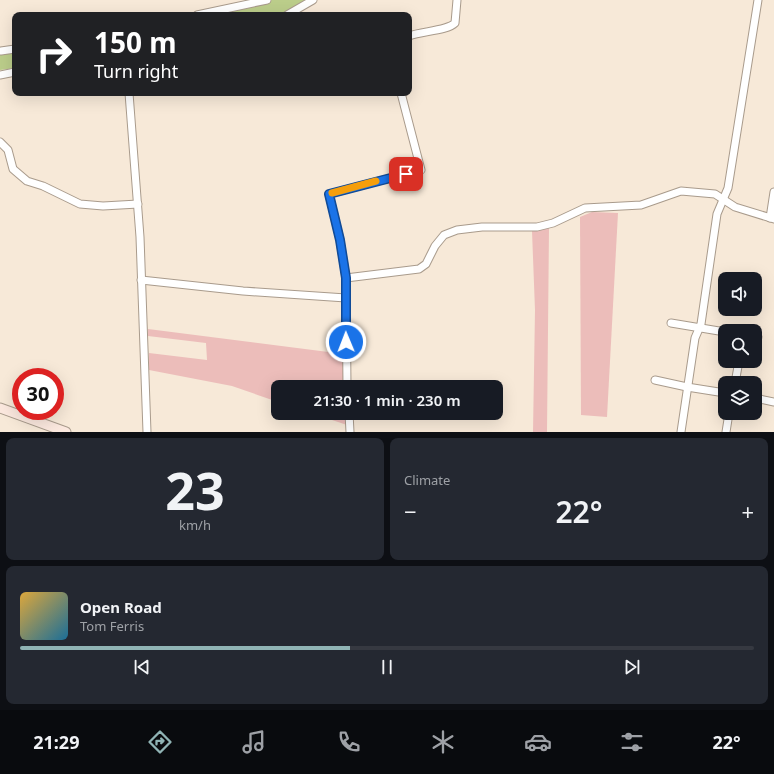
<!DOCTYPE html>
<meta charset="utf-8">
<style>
body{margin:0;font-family:"Noto Sans",sans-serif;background:#242831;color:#f1f3f6;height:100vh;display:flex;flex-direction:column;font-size:15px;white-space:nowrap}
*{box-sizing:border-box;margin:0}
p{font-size:13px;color:#9ea1a6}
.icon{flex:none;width:22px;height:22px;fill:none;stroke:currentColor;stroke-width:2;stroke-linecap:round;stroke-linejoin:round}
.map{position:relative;height:432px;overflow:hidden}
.drawer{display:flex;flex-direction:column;gap:6px;padding:6px;background:#0d0f14;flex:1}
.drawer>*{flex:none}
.hud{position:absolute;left:12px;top:12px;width:400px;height:84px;border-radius:8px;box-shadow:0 4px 16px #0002;background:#202124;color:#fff;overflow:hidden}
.controls{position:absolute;left:718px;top:272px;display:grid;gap:8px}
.controls a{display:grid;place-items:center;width:44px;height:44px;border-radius:8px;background:#171b24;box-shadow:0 4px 16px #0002;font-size:20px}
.speed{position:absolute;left:12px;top:368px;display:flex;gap:8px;font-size:20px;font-weight:700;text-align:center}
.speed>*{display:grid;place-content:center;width:52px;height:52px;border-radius:50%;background:#171b24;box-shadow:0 4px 16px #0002;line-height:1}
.speed .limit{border:6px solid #d22;background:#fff;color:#111}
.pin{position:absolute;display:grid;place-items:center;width:34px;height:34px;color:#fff;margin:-17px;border-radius:8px;box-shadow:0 2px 6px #0006}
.me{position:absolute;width:44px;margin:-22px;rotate:359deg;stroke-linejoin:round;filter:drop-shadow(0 0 3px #0008)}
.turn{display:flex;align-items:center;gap:14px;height:84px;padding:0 16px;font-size:18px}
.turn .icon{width:52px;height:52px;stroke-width:2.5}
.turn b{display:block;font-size:28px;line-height:34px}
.big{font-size:30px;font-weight:600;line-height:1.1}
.drawer .widget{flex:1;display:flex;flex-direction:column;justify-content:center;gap:6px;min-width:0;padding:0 14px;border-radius:8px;background:#242831}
.drawer .dial{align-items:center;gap:0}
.dial b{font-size:52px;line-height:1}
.song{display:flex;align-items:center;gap:12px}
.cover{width:48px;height:48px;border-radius:6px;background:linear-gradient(135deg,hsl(40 70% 55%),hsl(200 70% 35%))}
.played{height:4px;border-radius:2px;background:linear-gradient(90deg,#90b4b5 45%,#363941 45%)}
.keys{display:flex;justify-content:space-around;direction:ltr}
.heat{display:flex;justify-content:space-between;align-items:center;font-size:22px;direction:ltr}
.drawer .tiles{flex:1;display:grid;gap:6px;grid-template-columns:1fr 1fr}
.widget:last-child{grid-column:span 2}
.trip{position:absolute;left:271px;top:380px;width:232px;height:40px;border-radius:8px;background:#171b24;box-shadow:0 4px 16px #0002;font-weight:600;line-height:40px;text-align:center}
.menu{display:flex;height:64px;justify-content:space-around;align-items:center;background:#090b0e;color:#9ea1a6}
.menu .icon{width:28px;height:28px}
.menu .current{color:#90b4b5}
.menu b{font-size:18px;color:#f1f3f6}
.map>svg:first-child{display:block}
.green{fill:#ecbdba}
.water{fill:#bbcd8a}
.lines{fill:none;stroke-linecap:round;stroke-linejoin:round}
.minor-casing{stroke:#a99b8c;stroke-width:9}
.secondary-casing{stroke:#a99b8c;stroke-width:11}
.minor{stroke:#fff;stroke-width:7}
.secondary{stroke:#fbe8de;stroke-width:9}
.route-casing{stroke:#114b97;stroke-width:10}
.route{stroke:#1a73e8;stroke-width:7}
.slow{stroke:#f59e0b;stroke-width:7}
</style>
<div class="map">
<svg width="774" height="432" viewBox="0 0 774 432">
<rect width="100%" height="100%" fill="#f7e9d8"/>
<g class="green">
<path d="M592,212l26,1 -11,204 -26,-2 -1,-198z"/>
<path d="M549,228l-2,204h-14l2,-122 -3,-79z"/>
<path d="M148,329l196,25 1,33h-67v15l-46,-16 -83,-16v-17l58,7 -1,-17 -58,-7z"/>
<path d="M311,413h35l1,12z"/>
</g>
<g class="water">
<path d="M272,0h35l-27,15h-64l33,-7z"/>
<path d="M15,52v16l-15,2v-16z"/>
</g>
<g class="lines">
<defs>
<g id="minor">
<path d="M197,15l70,-15"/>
<path d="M287,15l26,-15"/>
<path d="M409,36c13,-5 38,-5 46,-13l2,-23"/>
<path d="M1,51l14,-2"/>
<path d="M0,75l15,-3"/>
<path d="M129,93l11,144 7,195"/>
<path d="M401,93l20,77 -92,24 11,46 6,38 73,-9 7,-5 9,-18 9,-11 13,-5 25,-3h55l16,-4 32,-15 56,-3 40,-14 34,3 20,13 39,12"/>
<path d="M0,142l8,8 5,19 14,12 16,5 37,18 23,2 35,-2"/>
<path d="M770,218l4,-26"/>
<path d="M346,278l1,109"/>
<path d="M141,280l102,11 103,7"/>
<path d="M671,323l54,9"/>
<path d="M755,336l3,1"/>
<path d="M655,380l32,7 38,6"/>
<path d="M735,383l4,-22"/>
<path d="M755,398l19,4"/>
<path d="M349,413l1,19"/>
<path d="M681,432l14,-94 6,-14 16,-110 11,-26 30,-188"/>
<path d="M726,432l3,-19"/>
</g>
<path id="secondary" d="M0,408l66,24"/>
</defs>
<use href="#minor" class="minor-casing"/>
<use href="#secondary" class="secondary-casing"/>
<use href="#minor" class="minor"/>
<use href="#secondary" class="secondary"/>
</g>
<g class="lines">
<defs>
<path id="route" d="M346,342v-64l-6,-38 -11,-46 77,-20"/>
</defs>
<use href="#route" class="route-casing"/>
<use href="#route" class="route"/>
<path class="slow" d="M332,193l44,-12"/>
</g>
</svg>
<div class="controls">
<a><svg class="icon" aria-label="sound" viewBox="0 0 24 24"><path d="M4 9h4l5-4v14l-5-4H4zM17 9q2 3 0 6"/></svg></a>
<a><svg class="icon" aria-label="search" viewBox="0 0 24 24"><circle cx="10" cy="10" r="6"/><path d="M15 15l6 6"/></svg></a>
<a><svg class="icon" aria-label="layers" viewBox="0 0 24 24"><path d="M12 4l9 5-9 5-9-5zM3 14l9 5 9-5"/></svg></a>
</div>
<div class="speed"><div class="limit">30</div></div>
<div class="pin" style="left:406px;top:174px;background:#d93025"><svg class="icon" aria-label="arrive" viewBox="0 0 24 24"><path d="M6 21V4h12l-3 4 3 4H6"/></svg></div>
<svg class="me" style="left:346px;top:342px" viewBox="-20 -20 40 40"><circle r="17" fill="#1a73e8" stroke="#fff" stroke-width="3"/><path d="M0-11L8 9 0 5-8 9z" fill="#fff"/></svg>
<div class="trip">21:30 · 1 min · 230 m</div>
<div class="hud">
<div class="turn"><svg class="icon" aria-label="right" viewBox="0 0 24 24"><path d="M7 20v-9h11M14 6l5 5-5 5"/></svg><div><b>150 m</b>Turn right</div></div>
</div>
</div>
<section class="drawer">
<div class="tiles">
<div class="widget dial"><b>23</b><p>km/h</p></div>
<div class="widget"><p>Climate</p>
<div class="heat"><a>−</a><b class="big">22°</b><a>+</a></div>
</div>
<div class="widget">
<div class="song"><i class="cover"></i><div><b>Open Road</b><p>Tom Ferris</p></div></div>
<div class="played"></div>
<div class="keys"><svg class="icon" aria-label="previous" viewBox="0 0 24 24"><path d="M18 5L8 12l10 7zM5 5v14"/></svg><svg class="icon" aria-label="pause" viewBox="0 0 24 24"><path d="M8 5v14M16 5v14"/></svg><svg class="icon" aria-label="next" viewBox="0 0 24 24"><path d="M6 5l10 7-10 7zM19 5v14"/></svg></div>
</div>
</div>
</section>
<nav class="menu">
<b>21:29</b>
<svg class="icon current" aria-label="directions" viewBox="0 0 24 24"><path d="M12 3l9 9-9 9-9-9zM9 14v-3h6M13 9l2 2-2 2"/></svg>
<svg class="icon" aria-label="music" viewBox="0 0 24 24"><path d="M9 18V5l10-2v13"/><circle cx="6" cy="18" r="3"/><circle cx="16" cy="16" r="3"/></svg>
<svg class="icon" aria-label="phone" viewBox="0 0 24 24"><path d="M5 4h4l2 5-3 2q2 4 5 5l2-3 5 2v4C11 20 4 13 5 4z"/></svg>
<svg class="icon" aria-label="climate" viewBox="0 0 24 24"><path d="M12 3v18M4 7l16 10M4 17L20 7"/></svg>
<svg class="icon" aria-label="car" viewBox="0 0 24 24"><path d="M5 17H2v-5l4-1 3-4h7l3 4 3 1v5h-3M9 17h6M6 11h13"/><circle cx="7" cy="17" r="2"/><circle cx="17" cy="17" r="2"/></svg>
<svg class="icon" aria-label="filters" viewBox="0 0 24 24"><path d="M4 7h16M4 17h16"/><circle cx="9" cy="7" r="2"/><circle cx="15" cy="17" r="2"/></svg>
<b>22°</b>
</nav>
